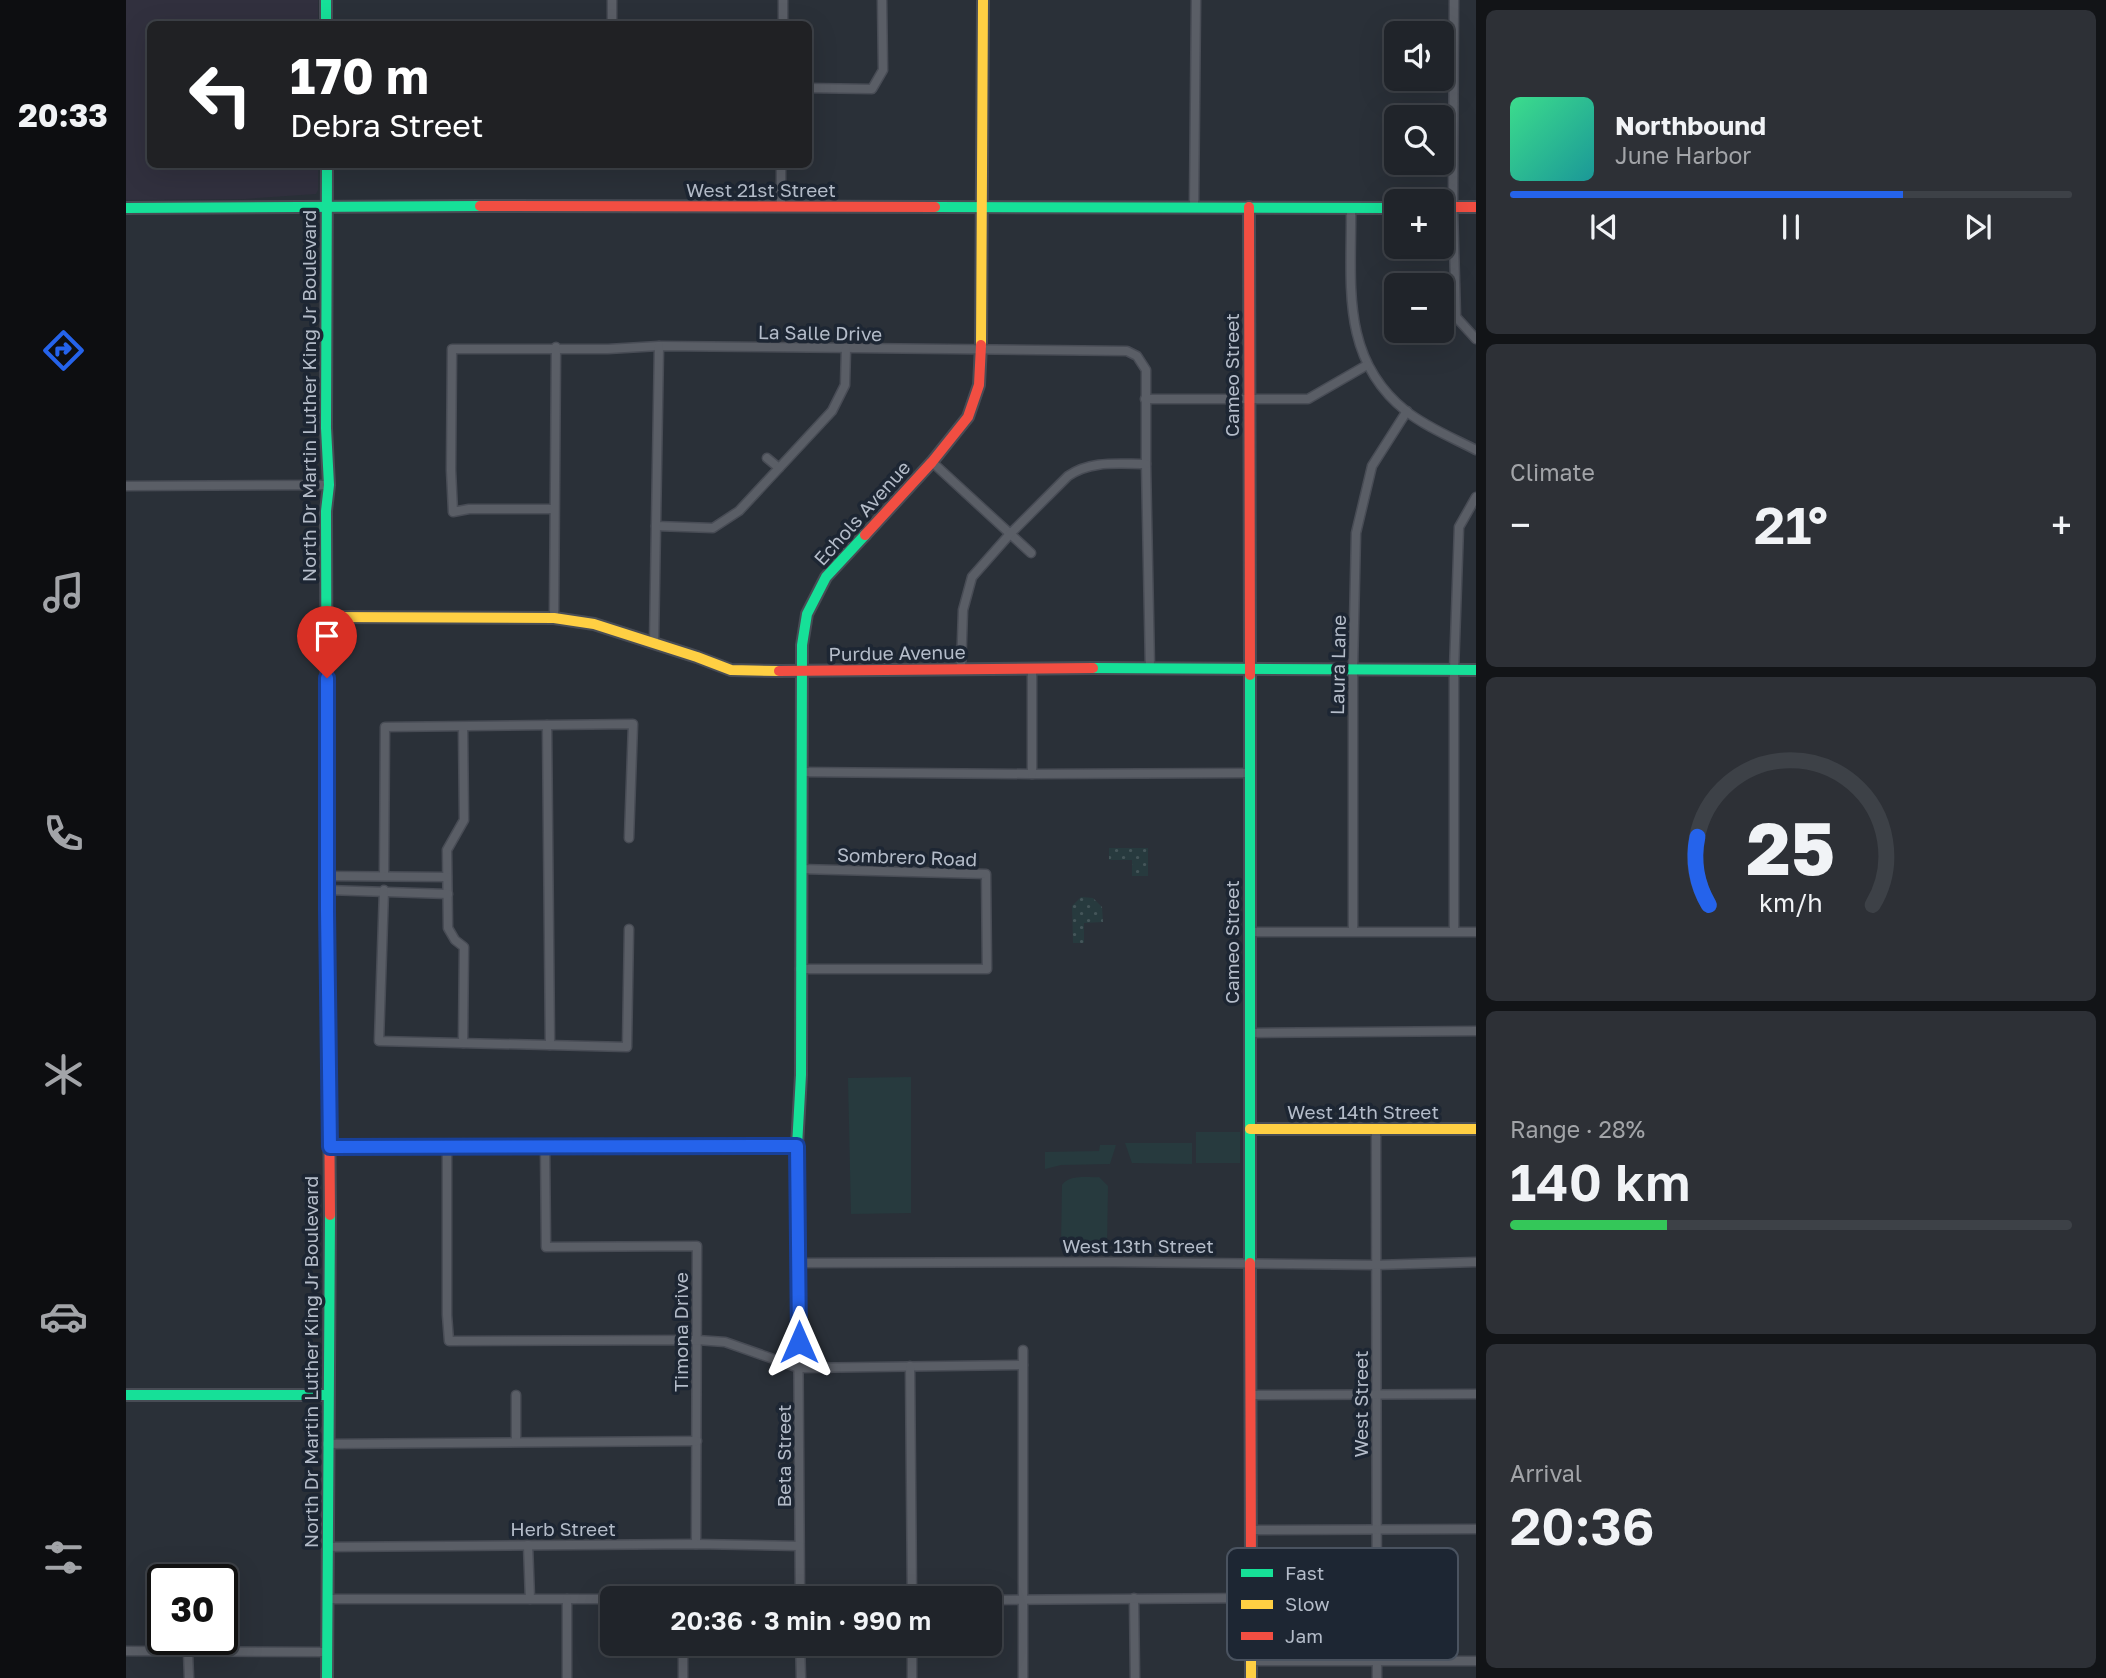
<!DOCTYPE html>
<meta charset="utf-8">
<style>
body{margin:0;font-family:"Golos Text",sans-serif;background:#2d3036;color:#f1f3f6;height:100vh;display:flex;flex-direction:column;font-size:26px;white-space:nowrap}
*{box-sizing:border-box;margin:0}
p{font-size:23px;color:#a2a4a8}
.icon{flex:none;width:38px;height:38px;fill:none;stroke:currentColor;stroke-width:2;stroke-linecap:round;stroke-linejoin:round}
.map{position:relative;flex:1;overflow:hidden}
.side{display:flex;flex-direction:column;gap:10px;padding:10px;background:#121417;width:630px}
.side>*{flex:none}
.top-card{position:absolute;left:21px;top:21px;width:665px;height:147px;border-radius:10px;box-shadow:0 7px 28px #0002,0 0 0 2px #3d4147;background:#202124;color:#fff;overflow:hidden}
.tools{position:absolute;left:1258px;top:21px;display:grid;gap:14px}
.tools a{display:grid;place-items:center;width:70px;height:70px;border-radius:10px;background:#20242a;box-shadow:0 7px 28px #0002,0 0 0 2px #3d4147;font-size:35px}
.speed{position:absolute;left:21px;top:1564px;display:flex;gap:14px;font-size:35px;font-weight:700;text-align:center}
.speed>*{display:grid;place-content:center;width:91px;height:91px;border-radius:50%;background:#20242a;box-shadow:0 7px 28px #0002,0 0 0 2px #3d4147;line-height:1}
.speed .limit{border:4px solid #111;border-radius:10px;background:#fff;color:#111}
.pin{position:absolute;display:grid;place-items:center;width:60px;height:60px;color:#fff;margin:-72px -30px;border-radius:50% 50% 50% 0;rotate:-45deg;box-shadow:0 0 7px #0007}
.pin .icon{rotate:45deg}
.me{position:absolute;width:77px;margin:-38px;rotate:0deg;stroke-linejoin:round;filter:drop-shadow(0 0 5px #0008)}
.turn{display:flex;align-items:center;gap:24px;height:147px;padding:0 28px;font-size:32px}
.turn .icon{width:91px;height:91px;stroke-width:2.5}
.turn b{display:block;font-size:49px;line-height:60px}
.big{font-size:52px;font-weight:600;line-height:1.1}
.side .widget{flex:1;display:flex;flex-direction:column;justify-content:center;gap:10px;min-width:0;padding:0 24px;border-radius:10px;background:#2d3036}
.side .dial{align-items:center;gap:0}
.dial svg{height:182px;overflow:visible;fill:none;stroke:#3d4147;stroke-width:7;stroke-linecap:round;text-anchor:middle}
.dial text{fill:#f1f3f6;stroke:none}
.song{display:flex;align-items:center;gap:21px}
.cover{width:84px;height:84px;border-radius:10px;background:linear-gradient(135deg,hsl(150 70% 55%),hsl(180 70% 35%))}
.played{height:7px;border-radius:4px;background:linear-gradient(90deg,#2563eb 70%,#3d4147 70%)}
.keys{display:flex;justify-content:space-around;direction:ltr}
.heat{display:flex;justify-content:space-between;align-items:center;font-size:38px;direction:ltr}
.charge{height:10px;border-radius:5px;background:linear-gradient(90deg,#34c759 28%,#3d4147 0)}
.trip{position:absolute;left:474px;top:1586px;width:402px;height:70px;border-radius:10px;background:#20242a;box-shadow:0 7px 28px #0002,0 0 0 2px #3d4147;font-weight:600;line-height:70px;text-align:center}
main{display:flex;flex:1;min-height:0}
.menu{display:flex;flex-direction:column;width:126px;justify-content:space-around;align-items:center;background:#0d0e11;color:#a2a4a8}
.menu .icon{width:49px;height:49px}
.menu .on{color:#2563eb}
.menu b{font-size:32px;color:#f1f3f6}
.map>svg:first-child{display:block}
.medical{fill:#31303e}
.green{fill:#273a3e}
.park{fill:url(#park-dots)}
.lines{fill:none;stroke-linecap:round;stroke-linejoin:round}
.street-casing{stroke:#484c55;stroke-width:11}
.fast-casing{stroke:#484c55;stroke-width:14}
.slow-casing{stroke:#484c55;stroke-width:14}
.jam-casing{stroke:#484c55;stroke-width:14}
.street{stroke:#5a5e66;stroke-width:8}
.fast{stroke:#16e098;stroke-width:10}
.slow{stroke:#ffcf43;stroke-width:10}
.jam{stroke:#f24e42;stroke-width:10}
.route-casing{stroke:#184099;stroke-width:18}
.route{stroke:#2563eb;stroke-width:12}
.labels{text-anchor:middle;stroke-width:7;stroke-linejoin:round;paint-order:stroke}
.street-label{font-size:19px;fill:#b4bcc9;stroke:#1d2633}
.key{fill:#1d2633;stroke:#4a5360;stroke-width:2}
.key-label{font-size:19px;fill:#b4bcc9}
</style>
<main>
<nav class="menu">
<b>20:33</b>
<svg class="icon on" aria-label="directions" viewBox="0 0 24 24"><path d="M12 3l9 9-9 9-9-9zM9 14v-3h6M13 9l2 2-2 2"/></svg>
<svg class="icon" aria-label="music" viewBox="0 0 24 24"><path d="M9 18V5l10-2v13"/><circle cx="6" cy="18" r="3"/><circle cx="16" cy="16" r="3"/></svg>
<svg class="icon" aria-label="phone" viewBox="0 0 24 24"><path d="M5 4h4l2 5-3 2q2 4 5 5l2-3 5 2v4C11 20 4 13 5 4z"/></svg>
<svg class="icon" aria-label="climate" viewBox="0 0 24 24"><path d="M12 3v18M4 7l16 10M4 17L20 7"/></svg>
<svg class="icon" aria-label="car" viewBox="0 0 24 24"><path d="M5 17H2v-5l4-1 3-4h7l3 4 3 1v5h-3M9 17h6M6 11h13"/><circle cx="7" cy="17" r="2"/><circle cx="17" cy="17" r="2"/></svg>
<svg class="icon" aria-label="filters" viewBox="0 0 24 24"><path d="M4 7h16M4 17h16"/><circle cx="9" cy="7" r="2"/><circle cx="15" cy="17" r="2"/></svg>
</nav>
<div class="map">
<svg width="1350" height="1678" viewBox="0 0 1350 1678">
<defs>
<pattern id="park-dots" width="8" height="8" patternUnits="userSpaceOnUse" patternTransform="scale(1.75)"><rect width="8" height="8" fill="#273a3e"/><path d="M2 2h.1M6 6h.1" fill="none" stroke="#445559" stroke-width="1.8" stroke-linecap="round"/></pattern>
</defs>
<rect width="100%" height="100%" fill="#2a3038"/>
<path class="medical" d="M0,0h192v24h-168v140l168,1v25l-2,4 -71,5 -119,1z"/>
<g class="green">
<path d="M785,1077v136l-60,1 -3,-136z"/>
<rect x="1070" y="1132" width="44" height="31"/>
<path d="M999,1143h67v21l-60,-1z"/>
<path d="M974,1145h16l-6,19 -49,1 -16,4v-17l54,-1z"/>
<path d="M973,1177l9,9 -1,62 -3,3 -38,1 -5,-7 1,-60c8,-11 25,-7 37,-8z"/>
</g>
<g class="park">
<path d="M983,848h39v28h-16v-16h-23z"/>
<path d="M955,897l12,1 9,9 1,15 -19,1v20h-11l-1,-37z"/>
</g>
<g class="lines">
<defs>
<g id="street">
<path d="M657,0v24"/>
<path d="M1328,0l-1,208 3,109 20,22"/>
<path d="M486,24v-24"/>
<path d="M682,88l64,1 11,-19 -1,-70"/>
<path d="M655,207v-43"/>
<path d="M1068,207l2,-207"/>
<path d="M1225,207c1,75 -12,151 55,204 20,16 47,27 70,39"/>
<path d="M1019,399h163l59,-34"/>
<path d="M641,458l12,10"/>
<path d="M806,462l99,91"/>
<path d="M0,486l203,-1"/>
<path d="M428,509h-85l-16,3 -2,-42 1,-121h156l51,-3 468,5 10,5 9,14v94l4,204"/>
<path d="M530,526l57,2 26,-17 93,-100 13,-26 1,-36"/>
<path d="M428,618l2,-271"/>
<path d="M528,643l5,-297"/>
<path d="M835,669l2,-59 9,-33 38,-43 58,-58c23,-16 50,-12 78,-12"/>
<path d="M421,725l3,320"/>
<path d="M337,727l1,93 -17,30 1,78 7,12 9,7 -1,96"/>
<path d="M675,772l231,2 218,-1"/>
<path d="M906,774v-105"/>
<path d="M258,875l1,-148 248,-3 -4,114"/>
<path d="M201,876l120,1"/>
<path d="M201,890l121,4"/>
<path d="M258,890l-5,151 248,6 2,-118"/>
<path d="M1227,931v-262l3,-136 16,-67 35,-55"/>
<path d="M1328,931v-261l5,-143 17,-30"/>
<path d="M1123,932h227"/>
<path d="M674,969h187l-1,-95 -185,-5"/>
<path d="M1124,1033l226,-2"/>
<path d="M1250,1129l1,549"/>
<path d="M419,1145l1,102 151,-1 -1,298"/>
<path d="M321,1146v169l2,26 248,-1 28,2 74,26 224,-3"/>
<path d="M204,1147l467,-1 3,452"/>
<path d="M673,1263l315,-1 262,3 100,-3"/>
<path d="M784,1366l2,232"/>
<path d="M390,1395v46"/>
<path d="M1125,1395l225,-1"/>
<path d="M201,1444l370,-3"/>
<path d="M1125,1530l225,-1"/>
<path d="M402,1545l2,54"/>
<path d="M201,1547l369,-3 103,2"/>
<path d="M1008,1598l1,80"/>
<path d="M201,1599h285"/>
<path d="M441,1599v79"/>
<path d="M864,1600l261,-2"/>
<path d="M557,1643v35"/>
<path d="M674,1643l1,35"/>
<path d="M786,1643v35"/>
<path d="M0,1651l201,1"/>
<path d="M62,1652l1,26"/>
<path d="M1125,1661h225"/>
<path d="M897,1678v-328"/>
</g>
<g id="fast">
<path d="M200,0v24"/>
<path d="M809,207l461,1"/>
<path d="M0,208l354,-2"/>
<path d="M967,668l383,2"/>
<path d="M1124,675v588"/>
<path d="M201,842l-1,-331 3,-26 -3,-57 1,-264"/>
<path d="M671,1146l4,-71 1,-430 5,-31 19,-37 39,-42"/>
<path d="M0,1395h202"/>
<path d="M201,1678l3,-463"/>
</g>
<g id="slow">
<path d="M855,345l2,-345"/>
<path d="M201,617l227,1 40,6 103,33 34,13 48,1"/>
<path d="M1124,1129h226"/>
<path d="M1125,1569v109"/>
</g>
<g id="jam">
<path d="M354,206l455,1"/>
<path d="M1123,207l1,468"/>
<path d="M1316,207h34"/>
<path d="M739,535l67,-73 36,-45 11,-32 2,-40"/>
<path d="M653,671l314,-3"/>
<path d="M201,842l3,373"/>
<path d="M1124,1263l1,306"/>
</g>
</defs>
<use href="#street" class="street-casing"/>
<use href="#fast" class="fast-casing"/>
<use href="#slow" class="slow-casing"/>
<use href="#jam" class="jam-casing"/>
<use href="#street" class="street"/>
<use href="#fast" class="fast"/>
<use href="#slow" class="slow"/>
<use href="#jam" class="jam"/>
</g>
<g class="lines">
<defs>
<path id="route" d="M201,678v233l3,236 467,-1 2,196"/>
</defs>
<use href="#route" class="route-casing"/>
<use href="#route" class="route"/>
</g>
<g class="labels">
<g class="street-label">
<text x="635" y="197">West 21st Street</text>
<text transform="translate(694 333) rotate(1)" y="7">La Salle Drive</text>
<text transform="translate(1106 375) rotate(-90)" y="7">Cameo Street</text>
<text transform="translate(183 396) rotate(-90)" y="7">North Dr Martin Luther King Jr Boulevard</text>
<text transform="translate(736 513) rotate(-48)" y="7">Echols Avenue</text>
<text transform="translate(771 653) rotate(-1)" y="7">Purdue Avenue</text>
<text transform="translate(1212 665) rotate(-89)" y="7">Laura Lane</text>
<text transform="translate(781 857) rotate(2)" y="7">Sombrero Road</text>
<text transform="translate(1106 942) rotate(-90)" y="7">Cameo Street</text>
<text x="1237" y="1119">West 14th Street</text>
<text x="1012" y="1253">West 13th Street</text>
<text transform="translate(555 1332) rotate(-90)" y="7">Timona Drive</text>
<text transform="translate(185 1362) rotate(-90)" y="7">North Dr Martin Luther King Jr Boulevard</text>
<text transform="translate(1235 1404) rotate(-90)" y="7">West Street</text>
<text transform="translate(658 1456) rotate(-90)" y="7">Beta Street</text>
<text x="437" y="1536">Herb Street</text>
</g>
</g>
<rect x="1101" y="1548" width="231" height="112" rx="10" class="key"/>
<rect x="1115" y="1569" width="32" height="8" fill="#16e098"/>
<rect x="1115" y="1600" width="32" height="9" fill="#ffcf43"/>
<rect x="1115" y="1632" width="32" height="8" fill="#f24e42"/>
<g class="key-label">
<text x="1159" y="1580">Fast</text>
<text x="1159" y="1611">Slow</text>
<text x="1159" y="1643">Jam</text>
</g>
</svg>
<div class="tools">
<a><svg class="icon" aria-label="sound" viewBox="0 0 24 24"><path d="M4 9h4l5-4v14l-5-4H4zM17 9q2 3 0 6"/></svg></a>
<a><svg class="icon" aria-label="search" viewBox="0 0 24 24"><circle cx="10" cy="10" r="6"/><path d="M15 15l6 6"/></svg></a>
<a>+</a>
<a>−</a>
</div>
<div class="speed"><div class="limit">30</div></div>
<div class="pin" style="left:201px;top:678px;background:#d93025"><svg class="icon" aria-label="arrive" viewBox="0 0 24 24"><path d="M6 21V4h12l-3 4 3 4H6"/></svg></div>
<svg class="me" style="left:673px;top:1342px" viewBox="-20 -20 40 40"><path d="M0-17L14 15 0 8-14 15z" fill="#2563eb" stroke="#fff" stroke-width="4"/></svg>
<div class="trip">20:36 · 3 min · 990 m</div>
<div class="top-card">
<div class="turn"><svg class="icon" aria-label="left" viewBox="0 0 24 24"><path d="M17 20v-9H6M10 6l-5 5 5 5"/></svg><div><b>170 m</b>Debra Street</div></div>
</div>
</div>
<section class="side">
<div class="widget">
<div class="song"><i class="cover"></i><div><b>Northbound</b><p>June Harbor</p></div></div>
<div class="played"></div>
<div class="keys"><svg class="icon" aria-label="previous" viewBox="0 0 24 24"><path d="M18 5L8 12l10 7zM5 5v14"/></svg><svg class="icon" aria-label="pause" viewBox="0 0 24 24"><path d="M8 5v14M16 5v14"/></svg><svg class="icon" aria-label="next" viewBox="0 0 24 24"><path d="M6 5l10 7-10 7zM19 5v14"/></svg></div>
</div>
<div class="widget"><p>Climate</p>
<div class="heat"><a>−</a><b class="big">21°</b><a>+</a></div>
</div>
<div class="widget dial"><svg viewBox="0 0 100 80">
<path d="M14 69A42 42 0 1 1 86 69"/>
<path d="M14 69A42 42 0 0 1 9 39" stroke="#2563eb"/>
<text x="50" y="56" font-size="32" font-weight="700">25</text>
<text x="50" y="72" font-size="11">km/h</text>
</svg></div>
<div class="widget"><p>Range · 28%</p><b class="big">140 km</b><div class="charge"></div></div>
<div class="widget"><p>Arrival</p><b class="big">20:36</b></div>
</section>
</main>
